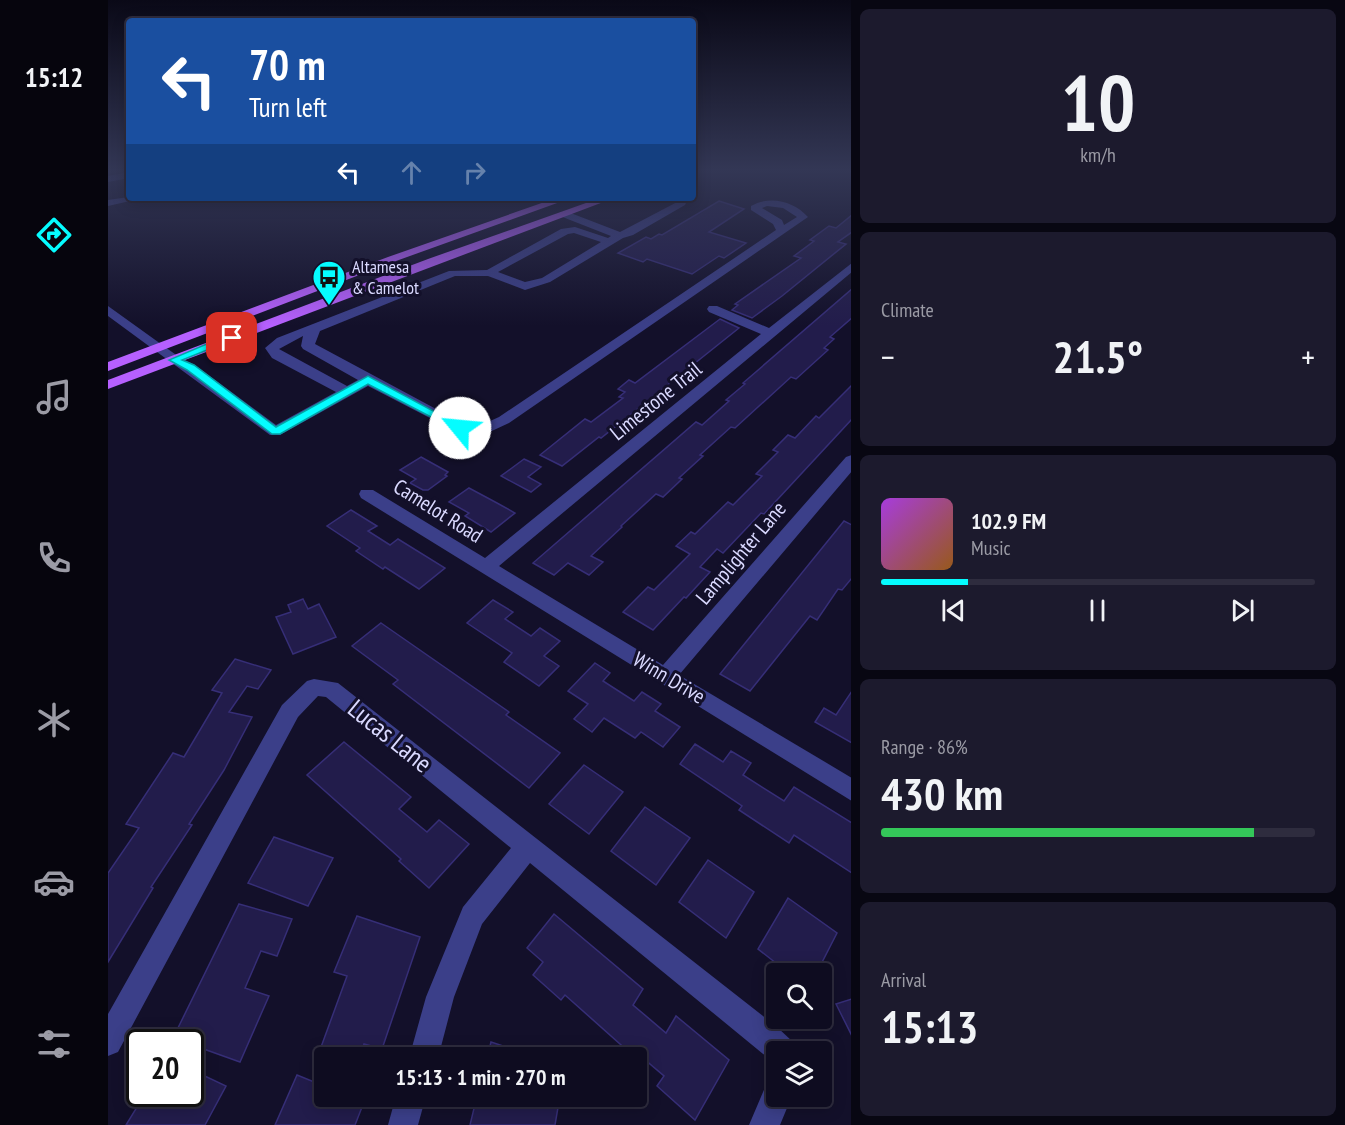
<!DOCTYPE html>
<meta charset="utf-8">
<style>
body{margin:0;font-family:"PT Sans Narrow",sans-serif;background:#1c1a2d;color:#f1f3f6;height:100vh;display:flex;flex-direction:column;font-size:22px;white-space:nowrap}
*{box-sizing:border-box;margin:0}
p{font-size:20px;color:#9b9ba5}
.icon{flex:none;width:33px;height:33px;fill:none;stroke:currentColor;stroke-width:2;stroke-linecap:round;stroke-linejoin:round}
.map{position:relative;flex:1;overflow:hidden}
.drawer{display:flex;flex-direction:column;gap:9px;padding:9px;background:#080712;width:494px}
.drawer>*{flex:none}
.guide{position:absolute;left:18px;top:18px;width:570px;height:183px;border-radius:6px;box-shadow:0 3px 15px #0003,0 0 0 2px #2e2c3e;background:#1a4fa0;color:#fff;overflow:hidden}
.tools{position:absolute;left:658px;top:963px;display:grid;gap:12px}
.tools a{display:grid;place-items:center;width:66px;height:66px;border-radius:6px;background:#0e0c20;box-shadow:0 3px 15px #0003,0 0 0 2px #2e2c3e;font-size:30px}
.speed{position:absolute;left:18px;top:1029px;display:flex;gap:12px;font-size:30px;font-weight:700;text-align:center}
.speed>*{display:grid;place-content:center;width:78px;height:78px;border-radius:50%;background:#0e0c20;box-shadow:0 3px 15px #0003,0 0 0 2px #2e2c3e;line-height:1}
.speed .limit{border:3px solid #111;border-radius:9px;background:#fff;color:#111}
.pin{position:absolute;display:grid;place-items:center;width:51px;height:51px;color:#fff;margin:-26px;border-radius:12px;box-shadow:0 3px 9px #0006}
.me{position:absolute;width:66px;margin:-33px;rotate:298deg;stroke-linejoin:round;filter:drop-shadow(0 0 4px #0008)}
.turn{display:flex;align-items:center;gap:21px;height:126px;padding:0 24px;font-size:27px}
.turn .icon{width:78px;height:78px;stroke-width:2.5}
.turn b{display:block;font-size:42px;line-height:51px}
.lanes{display:flex;align-items:center;height:57px;padding:0 24px;background:#0003;justify-content:center;gap:30px;direction:ltr}
.lanes .off{opacity:.35}
.big{font-size:45px;font-weight:700;line-height:1.1}
.drawer .tile{flex:1;display:flex;flex-direction:column;justify-content:center;gap:9px;min-width:0;padding:0 21px;border-radius:9px;background:#1c1a2d}
.drawer .dial{align-items:center;gap:0}
.dial b{font-size:78px;line-height:1}
.song{display:flex;align-items:center;gap:18px}
.cover{width:72px;height:72px;border-radius:9px;background:linear-gradient(135deg,hsl(280 70% 55%),hsl(30 70% 35%))}
.played{height:6px;border-radius:3px;background:linear-gradient(90deg,#05fcff 20%,#2e2c3e 20%)}
.keys{display:flex;justify-content:space-around;direction:ltr}
.heat{display:flex;justify-content:space-between;align-items:center;font-size:33px;direction:ltr}
.charge{height:9px;border-radius:4px;background:linear-gradient(90deg,#34c759 86%,#2e2c3e 0)}
.trip{position:absolute;left:206px;top:1047px;width:333px;height:60px;border-radius:6px;background:#0e0c20;box-shadow:0 3px 15px #0003,0 0 0 2px #2e2c3e;font-weight:700;line-height:60px;text-align:center}
main{display:flex;flex:1;min-height:0}
.dock{display:flex;flex-direction:column;width:108px;justify-content:space-around;align-items:center;background:#06050d;color:#9b9ba5}
.dock .icon{width:42px;height:42px}
.dock .selected{color:#05fcff}
.dock b{font-size:27px;color:#f1f3f6}
.map>svg:first-child{display:block}
.building{fill:#221c4b;stroke:#362e77;stroke-width:1.5}
.lines{fill:none;stroke-linecap:round;stroke-linejoin:round}
.minor{fill:#3b3f89;fill-rule:evenodd}
.major{fill:#b660ff;fill-rule:evenodd}
.route{fill:#05fcff;stroke:#03a4a6;stroke-width:1.5}
.labels{text-anchor:middle;stroke-width:6;stroke-linejoin:round;paint-order:stroke}
.far-poi-label{font-size:18px;fill:#dad9ff;stroke:#13102a;text-anchor:start}
.street-label{font-size:21px;fill:#dad9ff;stroke:#13102a}
.near-street-label{font-size:26px;fill:#dad9ff;stroke:#13102a}
</style>
<main>
<nav class="dock">
<b>15:12</b>
<svg class="icon selected" aria-label="directions" viewBox="0 0 24 24"><path d="M12 3l9 9-9 9-9-9zM9 14v-3h6M13 9l2 2-2 2"/></svg>
<svg class="icon" aria-label="music" viewBox="0 0 24 24"><path d="M9 18V5l10-2v13"/><circle cx="6" cy="18" r="3"/><circle cx="16" cy="16" r="3"/></svg>
<svg class="icon" aria-label="phone" viewBox="0 0 24 24"><path d="M5 4h4l2 5-3 2q2 4 5 5l2-3 5 2v4C11 20 4 13 5 4z"/></svg>
<svg class="icon" aria-label="climate" viewBox="0 0 24 24"><path d="M12 3v18M4 7l16 10M4 17L20 7"/></svg>
<svg class="icon" aria-label="car" viewBox="0 0 24 24"><path d="M5 17H2v-5l4-1 3-4h7l3 4 3 1v5h-3M9 17h6M6 11h13"/><circle cx="7" cy="17" r="2"/><circle cx="17" cy="17" r="2"/></svg>
<svg class="icon" aria-label="filters" viewBox="0 0 24 24"><path d="M4 7h16M4 17h16"/><circle cx="9" cy="7" r="2"/><circle cx="15" cy="17" r="2"/></svg>
</nav>
<div class="map">
<svg width="744" height="1125" viewBox="0 0 744 1125">
<rect width="100%" height="100%" fill="#13102a"/>
<g class="building">
<path d="M611,201l25,8 -35,23 37,11 -22,15 -5,-2 -27,18 -45,-15 -4,3 -25,-9 28,-16 5,2 8,-5 3,1z"/>
<path d="M744,215v17l-14,10 8,2 -64,52 -30,22 -20,-8 6,-5 -3,-1 66,-46 -7,-2 20,-15 -4,-1 19,-14 7,2z"/>
<path d="M744,289v29l-22,19 4,2 -10,9 4,2 -32,29 -5,-2 -56,51 -4,-1 -31,28 3,1 -24,22 3,1 -19,18 -7,-3 -35,32 1,1 -31,29 12,6 -14,13 -21,-12 -14,12 -21,-12 163,-141 6,3 27,-24 -3,-1 19,-16 -2,-1z"/>
<path d="M612,319l19,9 -138,110 -2,-1 -37,29 -22,-11 45,-36 6,3 32,-24 -4,-1 6,-5 -7,-3 11,-9 6,3z"/>
<path d="M744,385v34l-88,95 -3,-1 -38,40 -6,-4 -17,18 10,5 -24,26 -2,-1 -31,33 -30,-18 25,-25 6,3 36,-36 -14,-8 15,-14 4,2 33,-32 5,3 29,-29 -6,-2 22,-22 -5,-2 15,-15 7,3 21,-22 3,2z"/>
<path d="M313,457l27,15 -3,3 2,1 -19,14h-5l-13,-7 6,-4 -16,-9z"/>
<path d="M416,459l17,8 -13,10 13,7 -10,8 -30,-16z"/>
<path d="M361,488l28,15 18,10 -24,19 -26,-16 4,-3 -20,-11z"/>
<path d="M243,510l26,16 -9,5 22,14 8,-6 47,29 -26,21 -34,-22 -2,2 -27,-18 4,-3 -33,-22z"/>
<path d="M736,521l8,4v53l-10,12 -4,-1 -21,31 -7,-4 -60,75 -30,-17z"/>
<path d="M195,599l5,10 11,-5 17,33 -43,17 -17,-37 15,-5 -3,-7z"/>
<path d="M385,600l20,12 -8,7 26,17 9,-8 20,13 -16,15 15,10 -20,20 -35,-24 8,-9 -45,-30z"/>
<path d="M273,623l128,89 -3,3 54,38 -31,35 -136,-104 5,-4 -46,-34z"/>
<path d="M127,659l36,11 -13,19 -11,-3 -18,26 23,5 -28,53 -35,54 3,1 -41,62 2,1 -45,74v-89l31,-45 -13,-4 47,-71 11,4 38,-64 -10,-3z"/>
<path d="M487,663l15,10 -7,8 31,20 8,-9 19,12 -6,7 25,16 -17,20 -22,-15 -6,6 -31,-20 -12,14 -18,-13 14,-15 -20,-13z"/>
<path d="M744,691v52l-37,-21 9,-14 12,7z"/>
<path d="M236,742l67,55 -12,12 28,23 12,-12 30,24 -40,44 -30,-27 2,-2 -94,-84z"/>
<path d="M587,744l28,18 8,-11 20,12 -8,12 41,26 10,-14 58,36v50l-58,-38 -5,8 -50,-33 3,-4 -62,-42z"/>
<path d="M476,765l39,27 -34,42 -40,-30z"/>
<path d="M537,807l45,31 -34,47 -45,-34z"/>
<path d="M166,837l59,21 -25,48 -60,-23z"/>
<path d="M600,860l46,32 -28,46 -47,-36z"/>
<path d="M680,898l49,35 -21,41h-26l-32,-25z"/>
<path d="M131,904l53,15 -15,37 -16,-5 -16,37 24,8 -29,66 -67,-24z"/>
<path d="M446,914l89,75 -10,16 33,28 10,-17 53,44 -34,60 -38,-34 7,-10 -33,-28 -2,4 -64,-57 -4,5 -28,-25 10,-13 -16,-14z"/>
<path d="M249,916l63,21 -38,112 -18,-5 -5,14h-42l30,-82 -13,-4z"/>
<path d="M744,999v37l-16,-32z"/>
<path d="M383,1042l39,13v3h-43z"/>
<path d="M82,1069l36,17 -21,39h-79l19,-31h45z"/>
<path d="M189,1075l27,11v10h26l14,6 -9,23h-80z"/>
<path d="M369,1096h83l-5,29h-85z"/>
</g>
<g class="lines">
<g class="minor">
<path d="M21,172v6l-21,4v-6z"/>
<path d="M21,197l14,1 -35,8v-6z"/>
<path d="M573,200l5,3 -1,2 -52,30 -10,3 -73,44 -25,8 -37,-14h-33l-135,55 -5,13 149,80 15,2 20,-9 277,-187 -3,-6 -22,-14v-4c19,-11 43,-5 57,11l-299,206 -28,13 -26,-5 -87,-45 -88,49h-10l-162,-119v-10l71,51 16,8 81,60 60,-33 -64,-34 -7,-10 12,-10 172,-67 38,-1 74,-41 14,-2 33,11 3,-2 -51,-20v-4h8l52,20zM659,206l16,2 14,9 -13,8 -2,-5 -20,-12zM466,233l27,9 -59,36 -17,4 -27,-10 70,-38zM195,336l-2,10 2,3 55,31 -11,6 -68,-37z"/>
<path d="M744,263v9l-353,294 164,99 183,-208 6,-2v16l-173,204 173,103v23l-491,-303 -2,-4 2,-4h12l112,68 276,-224 -52,-22 -2,-3 2,-3h8l52,22z"/>
<path d="M206,679l24,4 439,344 16,15 4,10h-20v12l-4,-2 -243,-199 -48,61 -28,73 -16,61h-29l17,-61 37,-90 48,-59 -185,-151 -8,-1 -20,21 -180,335 -10,4v-42l174,-309 25,-24z"/>
<path d="M669,1081v15h15l-12,29h-31l17,-40z"/>
<path d="M288,1096h30l-8,29h-30z"/>
</g>
<g class="major">
<path d="M448,198h15l-175,63 -288,110v-9l280,-105z"/>
<path d="M492,198h14l-506,191v-9l320,-121z"/>
</g>
</g>
<linearGradient id="sky" x2="0" y2="1"><stop stop-color="#0a0917"/><stop offset="0.52" stop-color="#333755"/><stop offset="1" stop-color="#333755" stop-opacity="0"/></linearGradient>
<rect width="744" height="326" fill="url(#sky)"/>
<path class="route" d="M120,335l9,3 -55,22 12,5 82,62 92,-51 97,52 -1,2h-8l-88,-46 -88,50h-8l-85,-64 -18,-10z"/>
<defs>
<symbol id="bus-pin" viewBox="-11 -11 22 30"><path d="M0 17L-7.5 6A9.5 9.5 0 1 1 7.5 6Z" fill="#05fcff" stroke="#13102a"/><path d="M-5-6H5V4H4V6H2V4H-2V6H-4V4H-5ZM-3.5-4V0h7V-4ZM-3.5 1.2v1.5H-2V1.2ZM2 1.2v1.5H3.5V1.2Z" fill="#111"/></symbol>
</defs>
<g fill-rule="evenodd">
<use href="#bus-pin" x="202" y="258" width="38" height="52"/>
</g>
<g class="labels">
<g class="far-poi-label">
<text x="244" y="273">Altamesa<tspan x="244" dy="21">&amp; Camelot</tspan></text>
</g>
<g class="street-label">
<text transform="translate(548 401) rotate(-39)" y="7">Limestone Trail</text>
<text transform="translate(330 511) rotate(32)" y="7">Camelot Road</text>
<text transform="translate(633 553) rotate(-50)" y="7">Lamplighter Lane</text>
<text transform="translate(561 678) rotate(31)" y="7">Winn Drive</text>
</g>
<g class="near-street-label">
<text transform="translate(282 736) rotate(39)" y="9">Lucas Lane</text>
</g>
</g>
</svg>
<div class="tools">
<a><svg class="icon" aria-label="search" viewBox="0 0 24 24"><circle cx="10" cy="10" r="6"/><path d="M15 15l6 6"/></svg></a>
<a><svg class="icon" aria-label="layers" viewBox="0 0 24 24"><path d="M12 4l9 5-9 5-9-5zM3 14l9 5 9-5"/></svg></a>
</div>
<div class="speed"><div class="limit">20</div></div>
<div class="pin" style="left:124px;top:338px;background:#d93025"><svg class="icon" aria-label="arrive" viewBox="0 0 24 24"><path d="M6 21V4h12l-3 4 3 4H6"/></svg></div>
<svg class="me" style="left:352px;top:428px" viewBox="-20 -20 40 40"><circle r="19" fill="#fff"/><path d="M0-13L10 11 0 6-10 11z" fill="#05fcff"/></svg>
<div class="trip">15:13 · 1 min · 270 m</div>
<div class="guide">
<div class="turn"><svg class="icon" aria-label="left" viewBox="0 0 24 24"><path d="M17 20v-9H6M10 6l-5 5 5 5"/></svg><div><b>70 m</b>Turn left</div></div>
<div class="lanes"><svg class="icon" aria-label="left" viewBox="0 0 24 24"><path d="M17 20v-9H6M10 6l-5 5 5 5"/></svg><svg class="icon off" aria-label="ahead" viewBox="0 0 24 24"><path d="M12 20V5M6 11l6-6 6 6"/></svg><svg class="icon off" aria-label="right" viewBox="0 0 24 24"><path d="M7 20v-9h11M14 6l5 5-5 5"/></svg></div>
</div>
</div>
<section class="drawer">
<div class="tile dial"><b>10</b><p>km/h</p></div>
<div class="tile"><p>Climate</p>
<div class="heat"><a>−</a><b class="big">21.5°</b><a>+</a></div>
</div>
<div class="tile">
<div class="song"><i class="cover"></i><div><b>102.9 FM</b><p>Music</p></div></div>
<div class="played"></div>
<div class="keys"><svg class="icon" aria-label="previous" viewBox="0 0 24 24"><path d="M18 5L8 12l10 7zM5 5v14"/></svg><svg class="icon" aria-label="pause" viewBox="0 0 24 24"><path d="M8 5v14M16 5v14"/></svg><svg class="icon" aria-label="next" viewBox="0 0 24 24"><path d="M6 5l10 7-10 7zM19 5v14"/></svg></div>
</div>
<div class="tile"><p>Range · 86%</p><b class="big">430 km</b><div class="charge"></div></div>
<div class="tile"><p>Arrival</p><b class="big">15:13</b></div>
</section>
</main>
